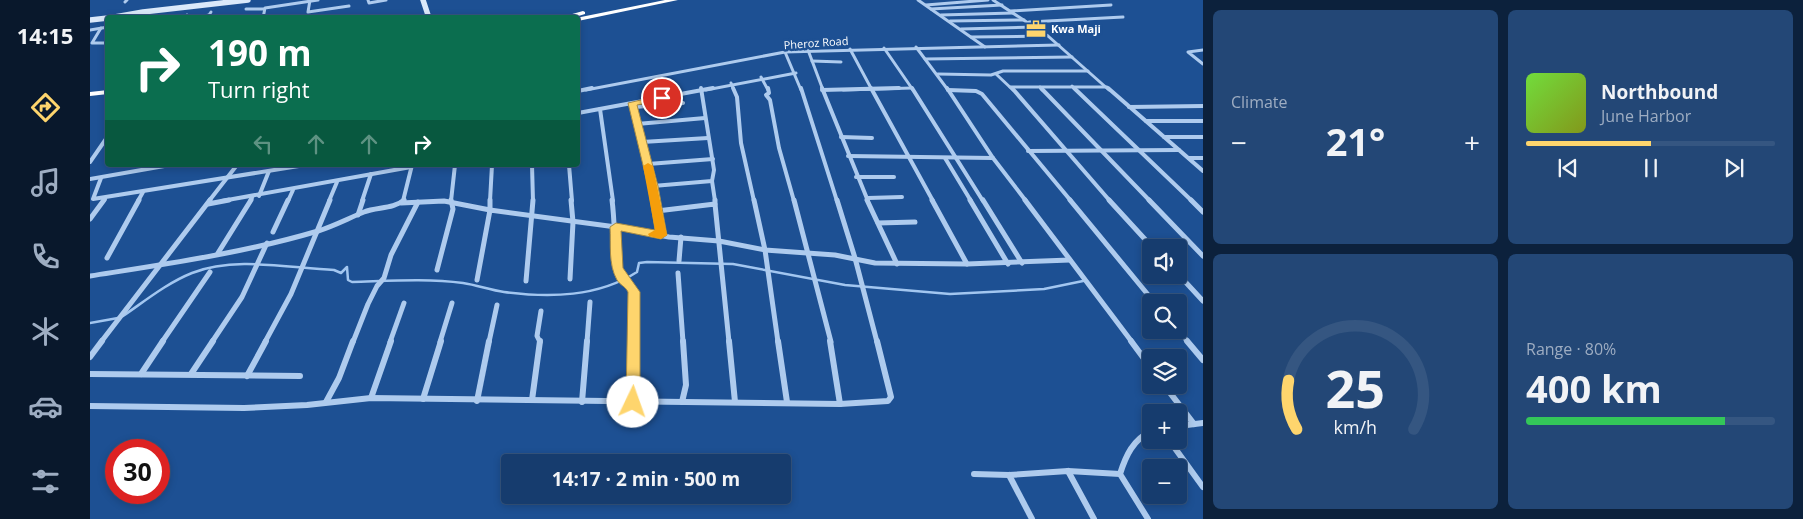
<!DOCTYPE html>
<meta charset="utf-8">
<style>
body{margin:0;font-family:"Open Sans",sans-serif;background:#234776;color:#f1f3f6;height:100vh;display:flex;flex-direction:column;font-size:19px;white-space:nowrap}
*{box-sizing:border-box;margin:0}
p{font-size:16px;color:#9eadc2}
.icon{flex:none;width:28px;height:28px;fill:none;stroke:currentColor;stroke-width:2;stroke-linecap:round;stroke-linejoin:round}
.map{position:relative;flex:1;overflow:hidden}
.panel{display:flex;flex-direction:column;gap:10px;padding:10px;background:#0c213c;width:600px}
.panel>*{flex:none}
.top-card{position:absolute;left:15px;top:15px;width:475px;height:152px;border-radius:5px;box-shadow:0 2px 8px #0003,0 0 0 1px #355681;background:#0b6e4f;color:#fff;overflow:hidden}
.tools{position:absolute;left:1052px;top:239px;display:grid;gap:10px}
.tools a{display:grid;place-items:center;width:45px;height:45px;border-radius:5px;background:#163c6e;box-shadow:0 2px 8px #0003,0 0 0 1px #355681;font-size:25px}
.speed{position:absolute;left:15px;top:439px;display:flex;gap:10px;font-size:25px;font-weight:700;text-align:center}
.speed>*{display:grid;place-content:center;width:65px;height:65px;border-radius:50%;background:#163c6e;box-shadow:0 2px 8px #0003,0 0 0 1px #355681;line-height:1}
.speed .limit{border:8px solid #d22;background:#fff;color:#111}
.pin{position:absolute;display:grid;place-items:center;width:42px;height:42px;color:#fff;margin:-21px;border:2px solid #fff;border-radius:50%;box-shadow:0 1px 5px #0007}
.me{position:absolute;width:55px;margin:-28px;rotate:3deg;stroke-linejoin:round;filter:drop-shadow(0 0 4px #0008)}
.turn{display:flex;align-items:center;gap:18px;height:105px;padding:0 20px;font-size:22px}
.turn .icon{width:65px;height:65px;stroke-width:2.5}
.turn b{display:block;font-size:35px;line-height:42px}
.lanes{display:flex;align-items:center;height:48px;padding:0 20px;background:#0003;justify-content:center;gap:25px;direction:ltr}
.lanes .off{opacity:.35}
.big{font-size:38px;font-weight:700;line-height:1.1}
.panel .tile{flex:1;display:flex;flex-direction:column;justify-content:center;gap:8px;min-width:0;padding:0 18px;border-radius:8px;background:#234776}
.panel .dial{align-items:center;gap:0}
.dial svg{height:130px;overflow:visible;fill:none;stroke:#355681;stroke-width:7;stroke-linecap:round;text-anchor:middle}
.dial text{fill:#f1f3f6;stroke:none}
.song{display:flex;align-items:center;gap:15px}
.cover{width:60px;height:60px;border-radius:8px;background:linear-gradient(135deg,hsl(100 70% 55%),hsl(70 70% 35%))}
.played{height:5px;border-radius:2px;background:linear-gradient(90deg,#fed56d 50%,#355681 50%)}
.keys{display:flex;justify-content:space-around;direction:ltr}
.heat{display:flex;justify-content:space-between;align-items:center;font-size:28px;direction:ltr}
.charge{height:8px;border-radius:4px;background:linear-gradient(90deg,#34c759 80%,#355681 0)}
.panel .tiles{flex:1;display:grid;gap:10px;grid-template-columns:repeat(2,1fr)}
.trip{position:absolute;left:411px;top:454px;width:290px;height:50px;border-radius:5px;background:#163c6e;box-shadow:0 2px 8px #0003,0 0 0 1px #355681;font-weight:700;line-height:50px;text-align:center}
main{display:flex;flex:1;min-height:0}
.menu{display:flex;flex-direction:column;width:90px;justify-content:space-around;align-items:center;background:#09182c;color:#9eadc2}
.menu .icon{width:35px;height:35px}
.menu .active{color:#fed56d}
.menu b{font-size:22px;color:#f1f3f6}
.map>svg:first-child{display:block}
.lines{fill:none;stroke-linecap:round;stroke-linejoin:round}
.stream{stroke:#a2c6f0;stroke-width:2.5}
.street-far3{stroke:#aecbee;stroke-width:3}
.street-far2{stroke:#aecbee;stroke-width:4}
.street-far1{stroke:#aecbee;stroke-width:5}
.street{stroke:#aecbee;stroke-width:6}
.secondary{stroke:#dbe9fa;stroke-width:5.5}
.highway{fill:#fff;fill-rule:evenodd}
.route{fill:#fed56d;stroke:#a58a47}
.slow{fill:#f59e0b}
.labels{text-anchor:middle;stroke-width:5;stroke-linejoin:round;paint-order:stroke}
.far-poi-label{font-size:11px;font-weight:bold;fill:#fff;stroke:#1d5093;text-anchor:start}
.far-street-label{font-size:11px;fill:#fff;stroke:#1d5093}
</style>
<main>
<nav class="menu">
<b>14:15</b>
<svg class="icon active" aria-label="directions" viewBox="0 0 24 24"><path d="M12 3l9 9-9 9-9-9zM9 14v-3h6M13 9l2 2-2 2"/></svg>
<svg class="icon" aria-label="music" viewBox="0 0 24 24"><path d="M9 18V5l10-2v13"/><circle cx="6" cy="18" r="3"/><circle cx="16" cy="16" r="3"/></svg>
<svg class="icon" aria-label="phone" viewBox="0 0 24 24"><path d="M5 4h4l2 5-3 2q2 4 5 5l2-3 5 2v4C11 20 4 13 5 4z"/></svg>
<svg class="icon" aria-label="climate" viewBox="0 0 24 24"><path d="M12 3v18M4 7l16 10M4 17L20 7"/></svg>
<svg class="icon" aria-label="car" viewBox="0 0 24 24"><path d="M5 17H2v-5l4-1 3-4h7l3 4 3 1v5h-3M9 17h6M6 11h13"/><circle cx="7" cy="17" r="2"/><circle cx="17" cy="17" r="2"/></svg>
<svg class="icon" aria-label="filters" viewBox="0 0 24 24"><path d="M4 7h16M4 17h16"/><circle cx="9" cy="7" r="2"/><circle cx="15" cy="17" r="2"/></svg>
</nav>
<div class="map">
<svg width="1113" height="519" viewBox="0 0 1113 519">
<rect width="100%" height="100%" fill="#1d5093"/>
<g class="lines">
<g class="stream">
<path d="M33,316c22,-15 44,-33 69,-43 43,-17 97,-5 142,-3l7,3 6,-6 1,13 4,2c36,-1 75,-4 111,1 14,2 27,7 41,9 46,6 94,5 133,-20l2,-9 8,-1 86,2 112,21 105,9 94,-5 39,-8"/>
<path d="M0,323l28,-5"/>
</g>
<g class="street-far3">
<path d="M220,0l-2,12 41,-6"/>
<path d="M278,0l1,3 17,-3"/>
<path d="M828,0l67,47"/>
<path d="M903,0l55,36 61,54"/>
<path d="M35,2l2,-2"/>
<path d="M836,5l62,-5"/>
<path d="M156,9h18"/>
<path d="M841,9l71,-4"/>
<path d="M921,11l100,-6"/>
<path d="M97,15l1,3"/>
<path d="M851,15l72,-2"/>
<path d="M57,16v2"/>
<path d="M105,18l14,-3 2,-3"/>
<path d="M173,18l2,-10 53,-8"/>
<path d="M860,21l74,-1"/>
<path d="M939,22l94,-5"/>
<path d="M11,28l-9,15h16"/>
<path d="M871,29l74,-2"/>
<path d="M0,30l18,-3"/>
<path d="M881,37l76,-1"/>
<path d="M826,47l32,43"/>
<path d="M794,48l29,42"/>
<path d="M760,49l22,41"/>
<path d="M718,50l15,40"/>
<path d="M1113,50l-15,2 15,12"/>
<path d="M695,52l16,38"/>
<path d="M835,59l147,-2"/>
<path d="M722,61l29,1"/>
<path d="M848,74l53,1 12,-4h85"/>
<path d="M906,74l17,16"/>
<path d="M671,77l7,13"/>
<path d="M641,83l3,7"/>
<path d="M982,86l4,4"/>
<path d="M920,87h97"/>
<path d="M950,87l2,3"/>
<path d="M496,90l199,-38 274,-7"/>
<path d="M616,90l90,-17"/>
<path d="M753,90l69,-2"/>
</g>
<g class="street-far2">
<path d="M643,88l4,9 4,46 13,58"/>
<path d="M678,88l1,5 -3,2 4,5 9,48 15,53"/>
<path d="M711,88l36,113"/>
<path d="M732,88l46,113"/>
<path d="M781,88l62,113"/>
<path d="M822,88l71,113"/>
<path d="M857,88l46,70 33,43"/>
<path d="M922,88l98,113"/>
<path d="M951,88l109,113"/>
<path d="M984,88l118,113"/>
<path d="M1018,88l95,83"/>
<path d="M732,90l77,-2"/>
<path d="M858,90l28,1 6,3 89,107"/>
<path d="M488,91l14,-3"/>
<path d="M542,103l24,98"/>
<path d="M545,107l48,-4"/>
<path d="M1039,107l74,-1"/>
<path d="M510,109l13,92"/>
<path d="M488,113l135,-25"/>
<path d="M1056,121h57"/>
<path d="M547,124l68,-6"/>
<path d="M751,137l31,1"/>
<path d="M1074,137h39"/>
<path d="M552,142l66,-4"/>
<path d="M938,151l151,-1"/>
<path d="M758,156l145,2"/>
<path d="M855,158l26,43"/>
<path d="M1099,158h14"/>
<path d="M0,162l18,-26"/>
<path d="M558,164l65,-5"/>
<path d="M442,165l1,36"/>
<path d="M479,165l3,36"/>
<path d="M766,177h38"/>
<path d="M11,178l-8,21 212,-34"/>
<path d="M0,179l80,-14"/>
<path d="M622,181l3,20"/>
<path d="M563,186l59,-5 2,-11 -13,-82"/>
<path d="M169,196l10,-25"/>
<path d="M778,198l34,-1"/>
<path d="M13,201l2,-2"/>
<path d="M48,201l5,-9"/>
<path d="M119,201l28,-36"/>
<path d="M132,201l189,-34"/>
<path d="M160,201l2,-3"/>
<path d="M198,201l5,-11"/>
<path d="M239,201l8,-19"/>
<path d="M272,201l9,-27"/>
<path d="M313,201l9,-36"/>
<path d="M345,201h11"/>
<path d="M361,201l4,-36"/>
<path d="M400,201l2,-36"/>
</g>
<g class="street-far1">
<path d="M522,200c3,22 2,45 5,67 2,12 14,14 17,24 4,15 0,36 0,51"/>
<path d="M565,200l6,35"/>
<path d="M625,200v4"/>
<path d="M664,200l11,50 13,92"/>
<path d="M704,200l37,142"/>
<path d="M747,200l18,58 22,84"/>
<path d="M777,200l30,64"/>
<path d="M842,200l35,64"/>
<path d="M880,200l38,64"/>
<path d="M893,200l39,63"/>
<path d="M935,200l107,142"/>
<path d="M980,200l84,102"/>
<path d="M1019,200l44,48"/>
<path d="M1059,200l54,56"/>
<path d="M1101,200l12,12"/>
<path d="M311,203l43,-2 46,9v-10"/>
<path d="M118,204l21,-4"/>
<path d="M567,211l58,-7 14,138"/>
<path d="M268,215l5,-15"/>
<path d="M0,219l14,-19"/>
<path d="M788,223l37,-1"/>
<path d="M183,232l15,-32"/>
<path d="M128,253l33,-53"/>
<path d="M17,258l32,-58"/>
<path d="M589,261l2,-24"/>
<path d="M347,270l16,-61 -2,-9"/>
<path d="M588,273l5,69"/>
<path d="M1089,275l24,26"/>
<path d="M0,276c76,-12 154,-23 228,-45 16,-5 31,-13 46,-19 13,-5 30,-3 40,-12"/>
<path d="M480,279l3,-57 -2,-22"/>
<path d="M387,280l13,-70 126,17 53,10 50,4 46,9 70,5 40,8 92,1 103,-4"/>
<path d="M436,281l7,-81"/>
<path d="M1088,330l10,12"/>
<path d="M11,342l109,-142"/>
<path d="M72,342l48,-70"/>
<path d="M122,342l30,-45 25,-54"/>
<path d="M175,342l26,-48 39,-94"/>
<path d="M263,342l15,-38 9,-18 7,-8 7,-23 27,-53"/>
<path d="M300,342l14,-39"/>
<path d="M350,342l12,-39"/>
<path d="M399,342l8,-37"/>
<path d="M450,342l-3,-6 4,-25"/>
<path d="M497,342l3,-40"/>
</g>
<g class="street">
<path d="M639,341l6,61"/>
<path d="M688,341l9,61"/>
<path d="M740,341l10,63"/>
<path d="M1041,341l20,27"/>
<path d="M1097,341l16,19"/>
<path d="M0,357l12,-16"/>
<path d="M0,374l210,2"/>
<path d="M51,374l22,-33"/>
<path d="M101,374l22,-33"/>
<path d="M157,376l19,-35"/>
<path d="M1074,385l30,39"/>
<path d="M281,398l20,-57"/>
<path d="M333,399l18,-58"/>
<path d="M442,400l8,-59"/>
<path d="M387,401l12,-60"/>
<path d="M236,402l13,-24 14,-37"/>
<path d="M492,402l5,-61"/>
<path d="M543,402l1,-61"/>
<path d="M592,402l4,-17 -3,-44"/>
<path d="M0,406l154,2 63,-3 64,-7 469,6 48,-3 3,-4 -14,-56"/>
<path d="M1089,426l24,-3"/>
<path d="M1079,440l34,47"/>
<path d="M978,471l26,48"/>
<path d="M884,474l35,1 59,-4 52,3"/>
<path d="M919,475l23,44"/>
<path d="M1058,519l-28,-45c6,-19 13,-34 31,-43"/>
</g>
<g class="secondary">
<path d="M333,0l6,18"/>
<path d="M19,18l34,-6 105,-12"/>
<path d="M0,20l18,-2"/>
</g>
<g class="highway">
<path d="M575,0h13l-100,21 -2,-3z"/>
<path d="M493,11l2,1v2l-13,4h-14z"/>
<path d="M18,90v4l-18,2v-4z"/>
</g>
</g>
<path class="route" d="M572,95l3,1v4l-28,5 21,81 9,49 -6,4 -40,-8 2,37 17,24v110l-2,5 -5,2 -5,-2 -2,-5 2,-110c-3,-6 -8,-7 -11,-12 -9,-16 -6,-36 -7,-53l6,-4 39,7 -7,-44 -20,-83z"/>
<path class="slow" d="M558,163l5,3 14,69 -6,4 -12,-3 -1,-2 7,-4 -12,-64z"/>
<defs>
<symbol id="office-bare" viewBox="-9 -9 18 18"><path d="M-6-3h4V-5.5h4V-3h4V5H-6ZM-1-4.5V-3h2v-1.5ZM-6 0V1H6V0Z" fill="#fed56d" stroke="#1d5093" stroke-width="2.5" paint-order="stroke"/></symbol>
</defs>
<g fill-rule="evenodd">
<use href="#office-bare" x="932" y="15" width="28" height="28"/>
</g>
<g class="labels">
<g class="far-poi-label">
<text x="961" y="33">Kwa Maji</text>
</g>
<g class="far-street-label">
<text transform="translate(726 43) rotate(-4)" y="4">Pheroz Road</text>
</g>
</g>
</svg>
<div class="tools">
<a><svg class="icon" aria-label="sound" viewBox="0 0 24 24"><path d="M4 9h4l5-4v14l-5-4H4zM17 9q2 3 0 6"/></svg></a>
<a><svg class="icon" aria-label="search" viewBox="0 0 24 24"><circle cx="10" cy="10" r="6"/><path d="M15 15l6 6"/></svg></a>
<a><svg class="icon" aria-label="layers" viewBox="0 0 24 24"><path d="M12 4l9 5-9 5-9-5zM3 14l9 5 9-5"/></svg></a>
<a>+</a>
<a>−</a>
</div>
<div class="speed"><div class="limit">30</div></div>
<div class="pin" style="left:572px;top:98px;background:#d93025"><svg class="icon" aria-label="arrive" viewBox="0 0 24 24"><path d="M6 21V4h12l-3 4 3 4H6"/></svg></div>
<svg class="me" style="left:543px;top:402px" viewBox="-20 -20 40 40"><circle r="19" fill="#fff"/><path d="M0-13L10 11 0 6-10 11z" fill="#fed56d"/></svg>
<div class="trip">14:17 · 2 min · 500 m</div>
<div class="top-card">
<div class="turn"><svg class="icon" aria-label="right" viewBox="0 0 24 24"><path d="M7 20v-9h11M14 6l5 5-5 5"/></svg><div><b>190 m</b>Turn right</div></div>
<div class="lanes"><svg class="icon off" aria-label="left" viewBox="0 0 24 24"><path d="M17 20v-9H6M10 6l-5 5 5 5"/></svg><svg class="icon off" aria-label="ahead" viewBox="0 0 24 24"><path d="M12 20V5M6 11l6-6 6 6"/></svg><svg class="icon off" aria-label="ahead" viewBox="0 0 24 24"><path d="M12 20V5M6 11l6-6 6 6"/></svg><svg class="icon" aria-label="right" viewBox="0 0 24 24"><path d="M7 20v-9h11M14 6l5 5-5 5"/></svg></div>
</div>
</div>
<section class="panel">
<div class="tiles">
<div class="tile"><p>Climate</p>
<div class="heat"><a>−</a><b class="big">21°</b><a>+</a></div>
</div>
<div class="tile">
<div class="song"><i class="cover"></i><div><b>Northbound</b><p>June Harbor</p></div></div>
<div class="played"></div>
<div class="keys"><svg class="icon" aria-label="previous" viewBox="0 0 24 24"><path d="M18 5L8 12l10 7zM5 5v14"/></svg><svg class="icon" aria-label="pause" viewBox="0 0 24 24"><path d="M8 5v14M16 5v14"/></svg><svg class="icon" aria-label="next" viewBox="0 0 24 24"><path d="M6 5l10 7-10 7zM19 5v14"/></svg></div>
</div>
<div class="tile dial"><svg viewBox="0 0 100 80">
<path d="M14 69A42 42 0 1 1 86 69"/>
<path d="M14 69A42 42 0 0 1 9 39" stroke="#fed56d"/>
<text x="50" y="56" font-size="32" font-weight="700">25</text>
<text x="50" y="72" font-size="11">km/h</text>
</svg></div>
<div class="tile"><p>Range · 80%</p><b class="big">400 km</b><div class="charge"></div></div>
</div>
</section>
</main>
